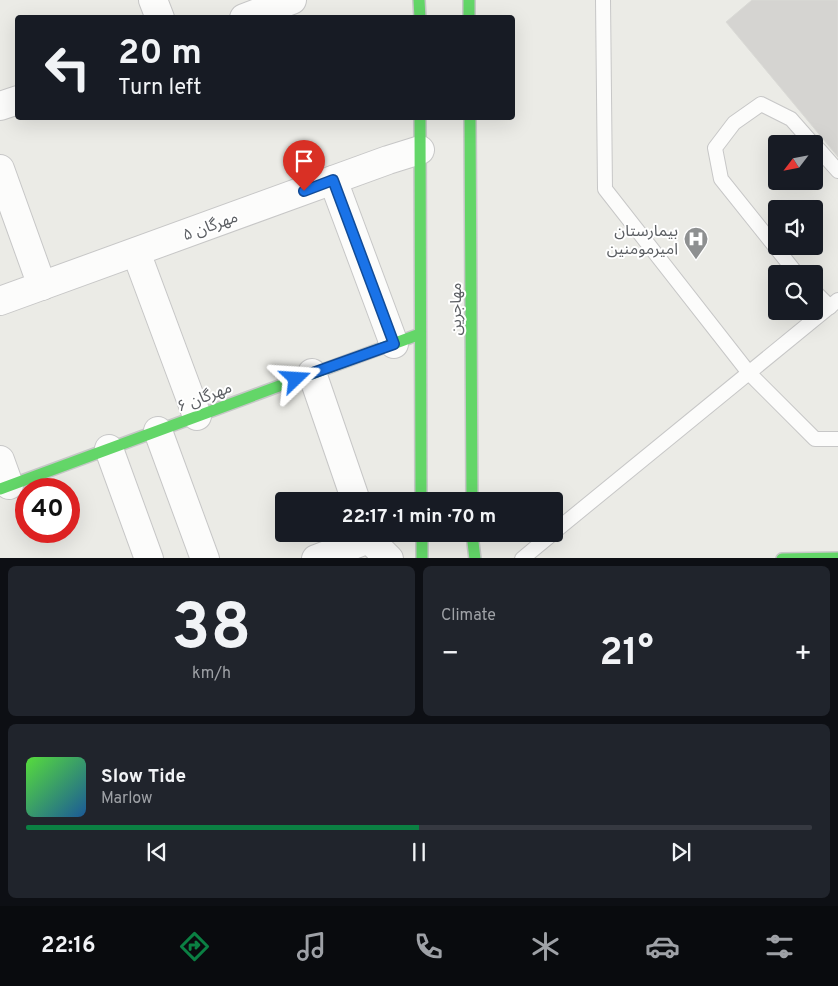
<!DOCTYPE html>
<meta charset="utf-8">
<style>
body{margin:0;font-family:Overpass,"Noto Sans Arabic",sans-serif;background:#20242c;color:#f1f3f6;height:100vh;display:flex;flex-direction:column;font-size:19px;white-space:nowrap}
*{box-sizing:border-box;margin:0}
p{font-size:16px;color:#9ea1a6}
.icon{flex:none;width:28px;height:28px;fill:none;stroke:currentColor;stroke-width:2;stroke-linecap:round;stroke-linejoin:round}
.map{position:relative;height:558px;overflow:hidden}
.sheet{display:flex;flex-direction:column;gap:8px;padding:8px;background:#0d0f14;flex:1}
.sheet>*{flex:none}
.guide{position:absolute;left:15px;top:15px;width:500px;height:105px;border-radius:5px;box-shadow:0 5px 20px #0002;background:#171b24;color:#f1f3f6;overflow:hidden}
.needle{width:32px;rotate:238deg}
.buttons{position:absolute;left:768px;top:135px;display:grid;gap:10px}
.buttons a{display:grid;place-items:center;width:55px;height:55px;border-radius:5px;background:#171b24;box-shadow:0 5px 20px #0002;font-size:25px}
.speed{position:absolute;left:15px;top:478px;display:flex;gap:10px;font-size:25px;font-weight:700;text-align:center}
.speed>*{display:grid;place-content:center;width:65px;height:65px;border-radius:50%;background:#171b24;box-shadow:0 5px 20px #0002;line-height:1}
.speed .limit{border:8px solid #d22;background:#fff;color:#111}
.pin{position:absolute;display:grid;place-items:center;width:42px;height:42px;color:#fff;margin:-51px -21px;border-radius:50% 50% 50% 0;rotate:-45deg;box-shadow:0 0 5px #0007}
.pin .icon{rotate:45deg}
.me{position:absolute;width:55px;margin:-28px;rotate:70deg;stroke-linejoin:round;filter:drop-shadow(0 0 4px #0008)}
.turn{display:flex;align-items:center;gap:18px;height:105px;padding:0 20px;font-size:22px}
.turn .icon{width:65px;height:65px;stroke-width:2.5}
.turn b{display:block;font-size:35px;line-height:42px}
.big{font-size:38px;font-weight:700;line-height:1.1}
.sheet .card{flex:1;display:flex;flex-direction:column;justify-content:center;gap:8px;min-width:0;padding:0 18px;border-radius:8px;background:#20242c}
.sheet .dial{align-items:center;gap:0}
.dial b{font-size:65px;line-height:1}
.song{display:flex;align-items:center;gap:15px}
.cover{width:60px;height:60px;border-radius:8px;background:linear-gradient(135deg,hsl(110 70% 55%),hsl(210 70% 35%))}
.played{height:5px;border-radius:2px;background:linear-gradient(90deg,#0b8043 50%,#363941 50%)}
.keys{display:flex;justify-content:space-around;direction:ltr}
.heat{display:flex;justify-content:space-between;align-items:center;font-size:28px;direction:ltr}
.sheet .tiles{flex:1;display:grid;gap:8px;grid-template-columns:1fr 1fr}
.card:last-child{grid-column:span 2}
.trip{position:absolute;left:275px;top:492px;width:288px;height:50px;border-radius:5px;background:#171b24;box-shadow:0 5px 20px #0002;font-weight:700;line-height:50px;text-align:center}
.dock{display:flex;height:80px;justify-content:space-around;align-items:center;background:#090b0e;color:#9ea1a6}
.dock .icon{width:35px;height:35px}
.dock .active{color:#0b8043}
.dock b{font-size:22px;color:#f1f3f6}
.map>svg:first-child{display:block}
.building{fill:#d5d4d1;stroke:#dadad6}
.lines{fill:none;stroke-linecap:round;stroke-linejoin:round}
.lane-casing{stroke:#c7c7c7;stroke-width:16}
.street-casing{stroke:#c7c7c7;stroke-width:30}
.fast-casing{stroke:#c6c7c7;stroke-width:14}
.lane{stroke:#fcfcfb;stroke-width:14}
.street{stroke:#fcfcfb;stroke-width:28}
.fast{stroke:#63d668;stroke-width:11}
.route-casing{stroke:#114b97;stroke-width:12}
.route{stroke:#1a73e8;stroke-width:9}
.labels{text-anchor:middle;stroke-width:4;stroke-linejoin:round;paint-order:stroke}
.street-label{font-size:16px;fill:#5c5f63;stroke:#fff}
.poi-label{font-size:16px;fill:#5c5f63;stroke:#fff;text-anchor:end}
</style>
<div class="map">
<svg width="838" height="559" viewBox="0 0 838 559">
<rect width="100%" height="100%" fill="#ebebe6"/>
<path class="building" d="M752,0h86v157l-112,-135z"/>
<g class="lines">
<defs>
<g id="lane">
<path d="M603,0l2,189 144,184 66,66h23"/>
<path d="M814,144l24,27"/>
<path d="M797,274l-76,-95 -6,-31 19,-25 27,-19 30,15 22,25"/>
<path d="M814,291l16,16"/>
<path d="M554,532l284,-232"/>
<path d="M522,559l30,-25"/>
</g>
<g id="street">
<path d="M153,0l7,18"/>
<path d="M244,18l48,-18"/>
<path d="M0,106l18,-6"/>
<path d="M0,169l42,117"/>
<path d="M333,180l61,164"/>
<path d="M136,252l61,164"/>
<path d="M0,301l388,-141 32,-10"/>
<path d="M312,373l44,128"/>
<path d="M158,431l47,128"/>
<path d="M109,449l40,110"/>
<path d="M0,460l9,25"/>
<path d="M367,534l2,5 20,20"/>
<path d="M316,559l53,-20"/>
</g>
<g id="fast">
<path d="M419,0l1,18"/>
<path d="M469,0v18"/>
<path d="M420,118l1,383"/>
<path d="M470,118l2,383"/>
<path d="M0,489l420,-155"/>
<path d="M422,534v25"/>
<path d="M472,534l3,25"/>
<path d="M782,559l56,-1"/>
</g>
</defs>
<use href="#lane" class="lane-casing"/>
<use href="#street" class="street-casing"/>
<use href="#fast" class="fast-casing"/>
<use href="#lane" class="lane"/>
<use href="#street" class="street"/>
<use href="#fast" class="fast"/>
</g>
<g class="lines">
<defs>
<path id="route" d="M296,379l98,-35 -61,-164 -29,11"/>
</defs>
<use href="#route" class="route-casing"/>
<use href="#route" class="route"/>
</g>
<defs>
<symbol id="hospital-pin" viewBox="-11 -11 22 30"><path d="M0 17L-7.5 6A9.5 9.5 0 1 1 7.5 6Z" fill="#8e9091" stroke="#fff"/><path d="M-5-5h3v3.5h4V-5h3V5h-3V1.5h-4V5h-3Z" fill="#fff"/></symbol>
</defs>
<g fill-rule="evenodd">
<use href="#hospital-pin" x="682" y="225" width="28" height="38"/>
</g>
<g class="labels">
<g class="street-label">
<text transform="translate(210 225) rotate(-20)" y="6">مهرگان ۵</text>
<text transform="translate(455 309) rotate(-90)" y="6">مهاجرین</text>
<text transform="translate(204 396) rotate(-21)" y="6">مهرگان ۶</text>
</g>
<g class="poi-label">
<text x="678" y="236">بیمارستان<tspan x="678" dy="18">امیرمومنین</tspan></text>
</g>
</g>
</svg>
<div class="buttons">
<a><svg class="needle" viewBox="-14 -14 28 28"><path d="M0-13l5 13h-10z" fill="#e53935"/><path d="M0 13l5-13h-10z" fill="#9ea1a6"/></svg></a>
<a><svg class="icon" aria-label="sound" viewBox="0 0 24 24"><path d="M4 9h4l5-4v14l-5-4H4zM17 9q2 3 0 6"/></svg></a>
<a><svg class="icon" aria-label="search" viewBox="0 0 24 24"><circle cx="10" cy="10" r="6"/><path d="M15 15l6 6"/></svg></a>
</div>
<div class="speed"><div class="limit">40</div></div>
<div class="pin" style="left:304px;top:191px;background:#d93025"><svg class="icon" aria-label="arrive" viewBox="0 0 24 24"><path d="M6 21V4h12l-3 4 3 4H6"/></svg></div>
<svg class="me" style="left:296px;top:379px" viewBox="-20 -20 40 40"><path d="M0-17L14 15 0 8-14 15z" fill="#1a73e8" stroke="#fff" stroke-width="4"/></svg>
<div class="trip">22:17 · 1 min · 70 m</div>
<div class="guide">
<div class="turn"><svg class="icon" aria-label="left" viewBox="0 0 24 24"><path d="M17 20v-9H6M10 6l-5 5 5 5"/></svg><div><b>20 m</b>Turn left</div></div>
</div>
</div>
<section class="sheet">
<div class="tiles">
<div class="card dial"><b>38</b><p>km/h</p></div>
<div class="card"><p>Climate</p>
<div class="heat"><a>−</a><b class="big">21°</b><a>+</a></div>
</div>
<div class="card">
<div class="song"><i class="cover"></i><div><b>Slow Tide</b><p>Marlow</p></div></div>
<div class="played"></div>
<div class="keys"><svg class="icon" aria-label="previous" viewBox="0 0 24 24"><path d="M18 5L8 12l10 7zM5 5v14"/></svg><svg class="icon" aria-label="pause" viewBox="0 0 24 24"><path d="M8 5v14M16 5v14"/></svg><svg class="icon" aria-label="next" viewBox="0 0 24 24"><path d="M6 5l10 7-10 7zM19 5v14"/></svg></div>
</div>
</div>
</section>
<nav class="dock">
<b>22:16</b>
<svg class="icon active" aria-label="directions" viewBox="0 0 24 24"><path d="M12 3l9 9-9 9-9-9zM9 14v-3h6M13 9l2 2-2 2"/></svg>
<svg class="icon" aria-label="music" viewBox="0 0 24 24"><path d="M9 18V5l10-2v13"/><circle cx="6" cy="18" r="3"/><circle cx="16" cy="16" r="3"/></svg>
<svg class="icon" aria-label="phone" viewBox="0 0 24 24"><path d="M5 4h4l2 5-3 2q2 4 5 5l2-3 5 2v4C11 20 4 13 5 4z"/></svg>
<svg class="icon" aria-label="climate" viewBox="0 0 24 24"><path d="M12 3v18M4 7l16 10M4 17L20 7"/></svg>
<svg class="icon" aria-label="car" viewBox="0 0 24 24"><path d="M5 17H2v-5l4-1 3-4h7l3 4 3 1v5h-3M9 17h6M6 11h13"/><circle cx="7" cy="17" r="2"/><circle cx="17" cy="17" r="2"/></svg>
<svg class="icon" aria-label="filters" viewBox="0 0 24 24"><path d="M4 7h16M4 17h16"/><circle cx="9" cy="7" r="2"/><circle cx="15" cy="17" r="2"/></svg>
</nav>
